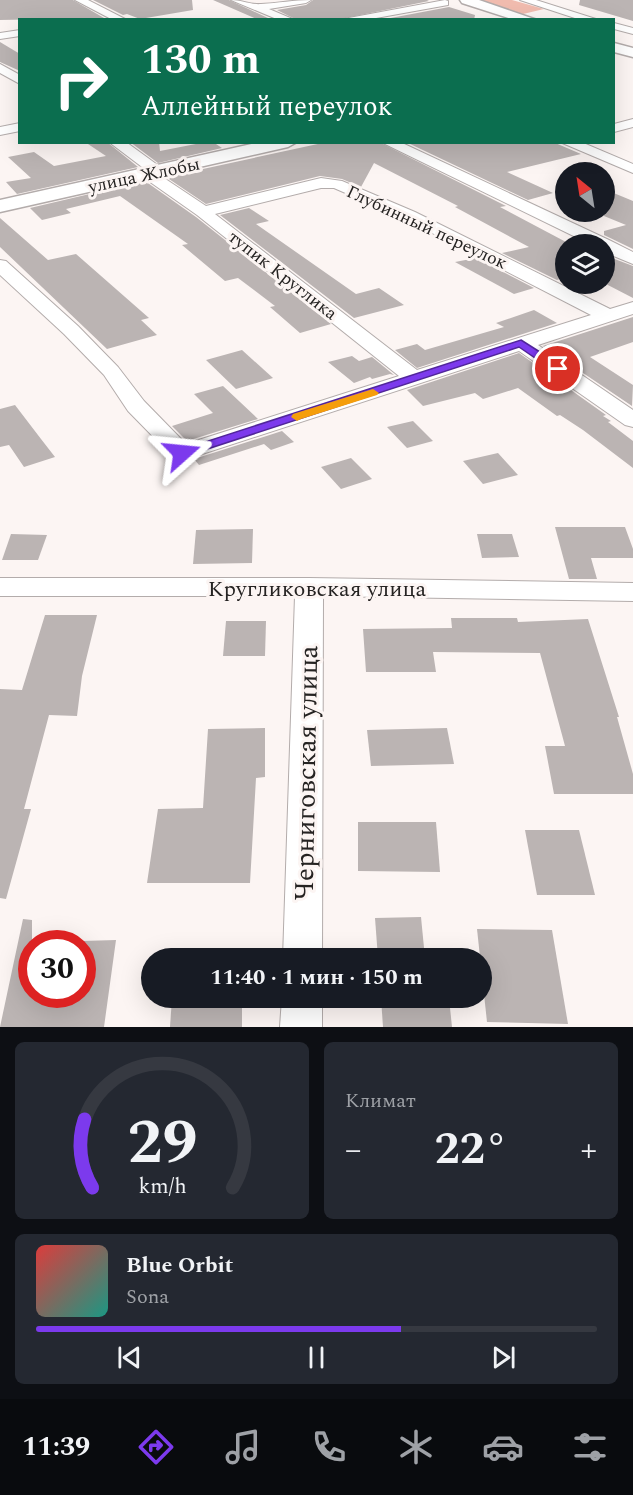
<!DOCTYPE html>
<html lang="ru">
<meta charset="utf-8">
<style>
body{margin:0;font-family:Spectral,serif;background:#242831;color:#f1f3f6;height:100vh;display:flex;flex-direction:column;font-size:22px;white-space:nowrap}
*{box-sizing:border-box;margin:0}
p{font-size:20px;color:#9ea1a6}
.icon{flex:none;width:33px;height:33px;fill:none;stroke:currentColor;stroke-width:2;stroke-linecap:round;stroke-linejoin:round}
.map{position:relative;height:1027px;overflow:hidden}
.sheet{display:flex;flex-direction:column;gap:15px;padding:15px;background:#0d0f14;flex:1}
.sheet>*{flex:none}
.banner{position:absolute;left:18px;top:18px;width:597px;height:126px;border-radius:0px;box-shadow:0 6px 24px #0002;background:#0b6e4f;color:#fff;overflow:hidden}
.needle{width:39px;rotate:330deg}
.buttons{position:absolute;left:555px;top:162px;display:grid;gap:12px}
.buttons a{display:grid;place-items:center;width:60px;height:60px;border-radius:50%;background:#171b24;box-shadow:0 6px 24px #0002;font-size:30px}
.speed{position:absolute;left:18px;top:930px;display:flex;gap:12px;font-size:30px;font-weight:700;text-align:center}
.speed>*{display:grid;place-content:center;width:78px;height:78px;border-radius:50%;background:#171b24;box-shadow:0 6px 24px #0002;line-height:1}
.speed .limit{border:9px solid #d22;background:#fff;color:#111}
.pin{position:absolute;display:grid;place-items:center;width:51px;height:51px;color:#fff;margin:-26px;border:3px solid #fff;border-radius:50%;box-shadow:0 2px 6px #0007}
.me{position:absolute;width:66px;margin:-33px;rotate:72deg;stroke-linejoin:round;filter:drop-shadow(0 0 4px #0008)}
.turn{display:flex;align-items:center;gap:21px;height:126px;padding:0 24px;font-size:27px}
.turn .icon{width:78px;height:78px;stroke-width:2.5}
.turn b{display:block;font-size:42px;line-height:51px}
.big{font-size:45px;font-weight:700;line-height:1.1}
.sheet .card{flex:1;display:flex;flex-direction:column;justify-content:center;gap:9px;min-width:0;padding:0 21px;border-radius:9px;background:#242831}
.sheet .dial{align-items:center;gap:0}
.dial svg{height:156px;overflow:visible;fill:none;stroke:#363941;stroke-width:7;stroke-linecap:round;text-anchor:middle}
.dial text{fill:#f1f3f6;stroke:none}
.song{display:flex;align-items:center;gap:18px}
.cover{width:72px;height:72px;border-radius:9px;background:linear-gradient(135deg,hsl(0 70% 55%),hsl(170 70% 35%))}
.played{height:6px;border-radius:3px;background:linear-gradient(90deg,#7c3aed 65%,#363941 65%)}
.keys{display:flex;justify-content:space-around;direction:ltr}
.heat{display:flex;justify-content:space-between;align-items:center;font-size:33px;direction:ltr}
.sheet .tiles{flex:1;display:grid;gap:15px;grid-template-columns:1fr 1fr}
.card:last-child{grid-column:span 2}
.trip{position:absolute;left:141px;top:948px;width:351px;height:60px;border-radius:30px;background:#171b24;box-shadow:0 6px 24px #0002;font-weight:700;line-height:60px;text-align:center}
.tab-bar{display:flex;height:96px;justify-content:space-around;align-items:center;background:#090b0e;color:#9ea1a6}
.tab-bar .icon{width:42px;height:42px}
.tab-bar .selected{color:#7c3aed}
.tab-bar b{font-size:27px;color:#f1f3f6}
.map>svg:first-child{display:block}
.green{fill:#f1bcaf}
.building{fill:#bbb4b3}
.lines{fill:none;stroke-linecap:round;stroke-linejoin:round}
.minor-casing{stroke:#b3acab;stroke-width:2}
.secondary-casing{stroke:#b3acab;stroke-width:3}
.minor{fill:#fff;fill-rule:evenodd}
.secondary{fill:#fff;fill-rule:evenodd}
.route{fill:#7c3aed;stroke:#51269a;stroke-width:1.5}
.slow{fill:#f59e0b}
.labels{text-anchor:middle;stroke-width:6;stroke-linejoin:round;paint-order:stroke}
.far-street-label{font-size:18px;fill:#252322;stroke:#fcf5f3}
.street-label{font-size:22px;fill:#252322;stroke:#fcf5f3}
.near-street-label{font-size:27px;fill:#252322;stroke:#fcf5f3}
</style>
<div class="map">
<svg width="633" height="1027" viewBox="0 0 633 1027">
<rect width="100%" height="100%" fill="#fcf5f3"/>
<path class="green" d="M477,0h35l32,9 -21,5z"/>
<g class="building">
<path d="M0,0h73l31,18 -104,2z"/>
<path d="M93,0h99l1,10 -53,9 -13,-5 -4,1z"/>
<path d="M213,0h16l41,19 -11,1z"/>
<path d="M313,0h114l2,1 -93,19h-39l-20,-10 29,-5z"/>
<path d="M580,0h53v21l-54,-16z"/>
<path d="M449,7l26,8 -1,5h-94z"/>
<path d="M0,42l20,12v17l-20,-9z"/>
<path d="M85,142h22l31,25 -121,27 -11,-12 25,-4 -23,-21 26,-5 20,14 52,-10z"/>
<path d="M130,142h29l1,9 46,-9h7l9,6 -64,15z"/>
<path d="M327,142h52l127,64 -6,1 66,35v35l-9,3 -55,-27 27,-6 -74,-40 3,-1 -84,-43 -13,24 -19,-8 -22,-3 -114,28 -40,-27z"/>
<path d="M406,142h147l28,12 -74,18 46,21 -25,7z"/>
<path d="M145,181l51,36 135,107 -31,9 -30,-26 5,-1 -37,-28 -13,3 -43,-36 6,-1 -68,-48 -54,13 5,4 -29,7 -12,-12z"/>
<path d="M604,189l29,12v48l-29,-14v-4l22,-6 -22,-9z"/>
<path d="M249,208l20,13 -13,3 100,70 23,-6 25,17 -50,13 -134,-103z"/>
<path d="M0,218l48,42 28,-6 73,64 -8,2 16,15 -50,14 -107,-102z"/>
<path d="M604,255l29,11v32l-29,-15z"/>
<path d="M476,258l58,30 -20,6 -59,-32z"/>
<path d="M534,310l23,13 -140,45 -22,-18 22,-6 8,6 79,-23 -8,-4z"/>
<path d="M633,317v25l-43,15 43,28 -1,21 -89,-60z"/>
<path d="M242,350l31,28 -37,11 -30,-29z"/>
<path d="M519,353l87,62 -3,1 8,5 -3,1 25,19v27l-50,-38 -23,-15 -3,1 -39,-28 -35,11 -8,-6 -52,13 -16,-16z"/>
<path d="M352,356l7,5 13,-4 22,18 -4,-1 -18,5 -2,-2 -16,6 -26,-21z"/>
<path d="M223,386l35,33 -71,22 -15,-15 41,-13 -19,-19z"/>
<path d="M15,405l26,34 14,18 -31,10 -15,-22 -9,2v-38z"/>
<path d="M413,421l20,20 -26,7 -20,-21z"/>
<path d="M282,431l12,11 -23,8 -7,-6 -65,21 -5,-6z"/>
<path d="M498,453l20,22 -35,9 -20,-23z"/>
<path d="M351,458l21,21 -31,10 -20,-22z"/>
<path d="M555,527h70l8,22v9h-42l6,21h-28z"/>
<path d="M253,529l-1,34 -59,1 3,-34z"/>
<path d="M11,534l36,1 -9,25h-36z"/>
<path d="M477,534h35l7,23 -37,1z"/>
<path d="M45,615h52l-15,61 -5,40 -28,-1 -25,94h7l-25,90 -6,-1v-209l22,1z"/>
<path d="M451,618h66l1,4 70,-3 31,98h-2l16,57v20h-79l-9,-48h20l-25,-93 -107,-1 3,20h-70l-3,-43 89,-1z"/>
<path d="M226,621h40l-1,35h-42z"/>
<path d="M265,728v49l-9,1 -6,105h-103l11,-74 45,-1 5,-79z"/>
<path d="M447,728l7,36 -83,2 -4,-36z"/>
<path d="M358,822h78l4,50 -82,-1z"/>
<path d="M525,830h54l16,65h-58z"/>
<path d="M421,917l4,41h-47l-3,-40z"/>
<path d="M23,919l9,1v74h50v-53l34,-1 -12,87h-104z"/>
<path d="M477,929l75,1 16,94 -81,-2z"/>
<path d="M172,998h70v29h-72z"/>
<path d="M381,998h68l3,29h-69z"/>
</g>
<g class="lines">
<defs>
<g id="minor">
<path d="M75,0h13l39,20h-14z"/>
<path d="M231,0c10,0 21,5 30,4 17,-1 33,-4 50,-4l-5,3 -37,6 26,11h-16z"/>
<path d="M445,0l3,1v4l-83,15h-27z"/>
<path d="M520,0h16l63,20h-18z"/>
<path d="M614,23l19,5v6l-19,-5z"/>
<path d="M20,30v6l-20,3v-6z"/>
<path d="M0,64l20,11v9l-20,-11z"/>
<path d="M633,119v8l-19,5v-8z"/>
<path d="M20,123v8l-20,4v-8z"/>
<path d="M109,142h17l37,27 3,3 -5,4 45,30 115,-28 21,3 73,31 195,97 23,-7v12l-95,31 95,65v17l-8,-2 -106,-74 -329,107 -8,2 -8,-2 -46,-47 -24,-36 -40,-41 -64,-59v-15l6,1 72,65 40,41 26,34 42,43 213,-68 -202,-161 -54,-38 -3,-3 6,-4zM321,188h13l69,30 188,97 -174,55 -202,-156z"/>
<path d="M381,142h19l209,98 24,12v12l-29,-12v-8h-14z"/>
<path d="M560,142h21l52,22v9z"/>
<path d="M0,578h309l324,5v18l-310,-5 -1,362h-39l12,-362h-295z"/>
<path d="M282,998h40v29h-42z"/>
</g>
<g id="secondary">
<path d="M460,0h19l58,20h-22l-53,-17z"/>
<path d="M614,43l19,5v9l-19,-5z"/>
<path d="M261,142h36l-9,5 -288,65v-12z"/>
</g>
</defs>
<use href="#minor" class="minor-casing"/>
<use href="#secondary" class="secondary-casing"/>
<use href="#minor" class="minor"/>
<use href="#secondary" class="secondary"/>
</g>
<path class="route" d="M521,340l41,26v5h-8l-35,-24 -333,109 -4,1 -6,-4 1,-2z"/>
<path class="slow" d="M373,389l6,4 -2,2 -76,24 -4,2 -6,-4 2,-3z"/>
<g class="labels">
<g class="far-street-label">
<text transform="translate(144 175) rotate(-12)" y="6">улица Жлобы</text>
<text transform="translate(427 227) rotate(25)" y="6">Глубинный переулок</text>
<text transform="translate(283 275) rotate(38)" y="6">тупик Круглика</text>
</g>
<g class="street-label">
<text x="317" y="596">Кругликовская улица</text>
</g>
<g class="near-street-label">
<text transform="translate(306 773) rotate(-89)" y="9">Черниговская улица</text>
</g>
</g>
</svg>
<div class="buttons">
<a><svg class="needle" viewBox="-14 -14 28 28"><path d="M0-13l5 13h-10z" fill="#e53935"/><path d="M0 13l5-13h-10z" fill="#9ea1a6"/></svg></a>
<a><svg class="icon" aria-label="layers" viewBox="0 0 24 24"><path d="M12 4l9 5-9 5-9-5zM3 14l9 5 9-5"/></svg></a>
</div>
<div class="speed"><div class="limit">30</div></div>
<div class="pin" style="left:558px;top:369px;background:#d93025"><svg class="icon" aria-label="arrive" viewBox="0 0 24 24"><path d="M6 21V4h12l-3 4 3 4H6"/></svg></div>
<svg class="me" style="left:182px;top:453px" viewBox="-20 -20 40 40"><path d="M0-17L14 15 0 8-14 15z" fill="#7c3aed" stroke="#fff" stroke-width="4"/></svg>
<div class="trip">11:40 · 1 мин · 150 m</div>
<div class="banner">
<div class="turn"><svg class="icon" aria-label="right" viewBox="0 0 24 24"><path d="M7 20v-9h11M14 6l5 5-5 5"/></svg><div><b>130 m</b>Аллейный переулок</div></div>
</div>
</div>
<section class="sheet">
<div class="tiles">
<div class="card dial"><svg viewBox="0 0 100 80">
<path d="M14 69A42 42 0 1 1 86 69"/>
<path d="M14 69A42 42 0 0 1 10 34" stroke="#7c3aed"/>
<text x="50" y="56" font-size="32" font-weight="700">29</text>
<text x="50" y="72" font-size="11">km/h</text>
</svg></div>
<div class="card"><p>Климат</p>
<div class="heat"><a>−</a><b class="big">22°</b><a>+</a></div>
</div>
<div class="card">
<div class="song"><i class="cover"></i><div><b>Blue Orbit</b><p>Sona</p></div></div>
<div class="played"></div>
<div class="keys"><svg class="icon" aria-label="previous" viewBox="0 0 24 24"><path d="M18 5L8 12l10 7zM5 5v14"/></svg><svg class="icon" aria-label="pause" viewBox="0 0 24 24"><path d="M8 5v14M16 5v14"/></svg><svg class="icon" aria-label="next" viewBox="0 0 24 24"><path d="M6 5l10 7-10 7zM19 5v14"/></svg></div>
</div>
</div>
</section>
<nav class="tab-bar">
<b>11:39</b>
<svg class="icon selected" aria-label="directions" viewBox="0 0 24 24"><path d="M12 3l9 9-9 9-9-9zM9 14v-3h6M13 9l2 2-2 2"/></svg>
<svg class="icon" aria-label="music" viewBox="0 0 24 24"><path d="M9 18V5l10-2v13"/><circle cx="6" cy="18" r="3"/><circle cx="16" cy="16" r="3"/></svg>
<svg class="icon" aria-label="phone" viewBox="0 0 24 24"><path d="M5 4h4l2 5-3 2q2 4 5 5l2-3 5 2v4C11 20 4 13 5 4z"/></svg>
<svg class="icon" aria-label="climate" viewBox="0 0 24 24"><path d="M12 3v18M4 7l16 10M4 17L20 7"/></svg>
<svg class="icon" aria-label="car" viewBox="0 0 24 24"><path d="M5 17H2v-5l4-1 3-4h7l3 4 3 1v5h-3M9 17h6M6 11h13"/><circle cx="7" cy="17" r="2"/><circle cx="17" cy="17" r="2"/></svg>
<svg class="icon" aria-label="filters" viewBox="0 0 24 24"><path d="M4 7h16M4 17h16"/><circle cx="9" cy="7" r="2"/><circle cx="15" cy="17" r="2"/></svg>
</nav>
